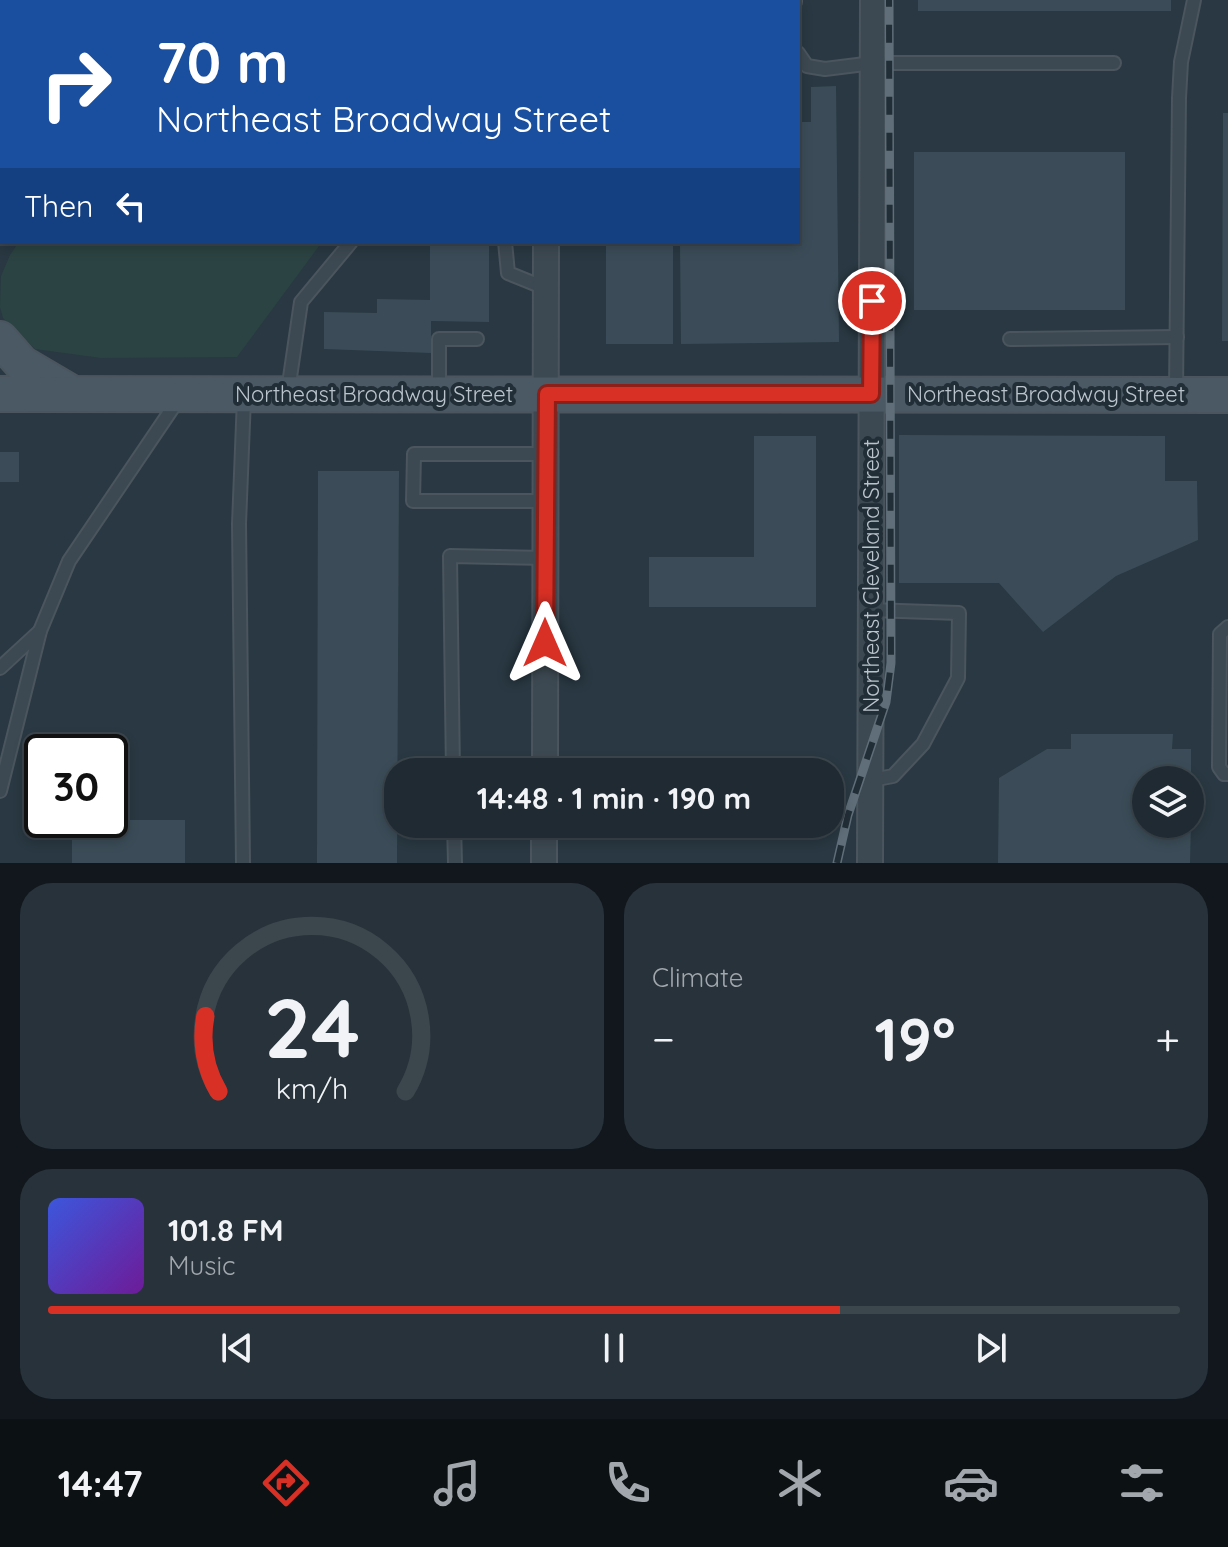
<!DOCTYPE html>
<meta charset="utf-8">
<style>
body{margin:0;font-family:Quicksand,sans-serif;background:#27323a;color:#f1f3f6;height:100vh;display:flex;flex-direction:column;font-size:30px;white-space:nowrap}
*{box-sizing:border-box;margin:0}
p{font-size:26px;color:#a1a7ac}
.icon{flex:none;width:44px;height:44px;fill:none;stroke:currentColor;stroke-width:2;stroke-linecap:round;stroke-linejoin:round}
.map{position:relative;height:863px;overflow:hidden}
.details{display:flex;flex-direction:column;gap:20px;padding:20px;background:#11171c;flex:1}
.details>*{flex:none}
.hud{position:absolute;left:0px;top:0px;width:800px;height:244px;box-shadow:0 4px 12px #0003,0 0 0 2px #3c464d;background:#1a4fa0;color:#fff;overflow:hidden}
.controls{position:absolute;left:1132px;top:766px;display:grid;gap:16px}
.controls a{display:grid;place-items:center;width:72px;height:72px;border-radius:50%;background:#1f2a32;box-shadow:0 4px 12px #0003,0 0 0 2px #3c464d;font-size:40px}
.speed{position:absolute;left:24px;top:734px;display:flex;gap:16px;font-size:40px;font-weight:700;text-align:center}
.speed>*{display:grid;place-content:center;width:104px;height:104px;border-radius:50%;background:#1f2a32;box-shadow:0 4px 12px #0003,0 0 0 2px #3c464d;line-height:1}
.speed .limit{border:4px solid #111;border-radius:12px;background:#fff;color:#111}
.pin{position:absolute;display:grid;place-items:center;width:68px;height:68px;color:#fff;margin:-34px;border:4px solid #fff;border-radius:50%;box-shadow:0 2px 8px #0007}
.me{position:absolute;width:88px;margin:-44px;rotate:0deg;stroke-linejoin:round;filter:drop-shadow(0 0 6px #0008)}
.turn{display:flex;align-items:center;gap:28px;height:168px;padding:0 24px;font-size:36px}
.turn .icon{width:104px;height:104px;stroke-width:2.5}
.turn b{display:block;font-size:56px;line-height:68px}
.then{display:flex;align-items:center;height:76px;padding:0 24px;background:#0003;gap:16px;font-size:30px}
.big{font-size:60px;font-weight:800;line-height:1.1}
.details .tile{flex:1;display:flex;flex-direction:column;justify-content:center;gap:12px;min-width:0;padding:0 28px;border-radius:32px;background:#27323a}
.details .dial{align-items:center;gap:0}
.dial svg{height:208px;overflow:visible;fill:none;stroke:#3c464d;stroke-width:7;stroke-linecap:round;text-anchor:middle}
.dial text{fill:#f1f3f6;stroke:none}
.song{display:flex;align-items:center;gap:24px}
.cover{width:96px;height:96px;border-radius:12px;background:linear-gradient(135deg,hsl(230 70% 55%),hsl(280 70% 35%))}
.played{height:8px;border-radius:4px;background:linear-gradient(90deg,#d93025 70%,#3c464d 70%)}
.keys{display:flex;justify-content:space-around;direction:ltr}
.heat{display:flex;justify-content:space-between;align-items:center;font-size:44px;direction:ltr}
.details .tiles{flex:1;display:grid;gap:20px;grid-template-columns:1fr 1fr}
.tile:last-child{grid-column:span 2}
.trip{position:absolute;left:384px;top:758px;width:460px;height:80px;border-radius:32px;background:#1f2a32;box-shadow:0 4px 12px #0003,0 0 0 2px #3c464d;font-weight:800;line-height:80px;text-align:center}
.menu{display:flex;height:128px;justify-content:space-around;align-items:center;background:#0c1114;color:#a1a7ac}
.menu .icon{width:56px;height:56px}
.menu .on{color:#d93025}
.menu b{font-size:36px;color:#f1f3f6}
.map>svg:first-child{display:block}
.green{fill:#2b4342}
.building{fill:#3b4c58}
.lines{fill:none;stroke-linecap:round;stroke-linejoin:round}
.service-casing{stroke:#4a555e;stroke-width:16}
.minor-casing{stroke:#4a555e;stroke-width:28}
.tertiary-casing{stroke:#4a555e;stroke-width:34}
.secondary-casing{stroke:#4a555e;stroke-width:38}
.service{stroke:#3d4952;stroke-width:12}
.minor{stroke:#3d4952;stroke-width:24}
.tertiary{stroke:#3d4952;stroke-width:30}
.secondary{stroke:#4b5965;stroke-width:34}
.rail-casing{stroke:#5f6e79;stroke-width:9}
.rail{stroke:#222e37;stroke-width:6;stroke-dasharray:18;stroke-linecap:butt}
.route-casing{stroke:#8d1f18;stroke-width:20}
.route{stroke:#d93025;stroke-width:14}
.labels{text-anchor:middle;stroke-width:8;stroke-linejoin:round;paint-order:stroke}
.street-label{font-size:22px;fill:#bac4cc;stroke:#222e37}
</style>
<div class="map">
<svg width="1228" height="863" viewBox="0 0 1228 863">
<rect width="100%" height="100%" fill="#293842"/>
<g class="green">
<path d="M200,0h303l-305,2z"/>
<path d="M19,242h303l-85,115 -136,1 -66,-9 -32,-31 -3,-11 1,-31 9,-21z"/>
</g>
<g class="building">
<rect x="918" y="0" width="253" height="11"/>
<path d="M836,86l3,256 -158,2 -1,-102h118v-120h13v-35z"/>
<path d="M1223,113h5v228h-6z"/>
<rect x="914" y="152" width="211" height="158"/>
<path d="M430,242h59v80l-58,-1v32l-107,-4v-37l53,1v-14l53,1z"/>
<rect x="606" y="242" width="67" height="102"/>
<path d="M899,435l266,1v45h32l1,59 -82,36 -73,56 -44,-49h-100z"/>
<path d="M754,436h62v171h-167v-50h105z"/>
<rect x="0" y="452" width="19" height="30"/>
<path d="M318,471h81l-2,392h-80z"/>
<path d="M1071,734h102l-1,15h19v31h-45v44h45l-1,39h-192l1,-85 48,-29h24z"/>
<rect x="72" y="820" width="113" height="43"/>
</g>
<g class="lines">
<defs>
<g id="service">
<path d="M795,0v2"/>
<path d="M37,2l2,-2"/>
<path d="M798,53l9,13 18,3 48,-6h241"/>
<path d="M0,54l2,-2"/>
<path d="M505,242l3,31 37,15"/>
<path d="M1010,339l167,-2"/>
<path d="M288,391l13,-89 50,-60"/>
<path d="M439,391v-52h38"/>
<path d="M1176,391l3,-293 2,-36 13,-62"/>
<path d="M546,454h-132l-1,47h133"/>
<path d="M871,610l88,3 -1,65 -35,66 -30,32 -21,4"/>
<path d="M1228,627l-8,7 -1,133 5,7h4"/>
<path d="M0,668l40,-37"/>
<path d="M453,772l-3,-216 96,2"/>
<path d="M0,791l40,-160 29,-70 109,-161"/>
<path d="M454,824l1,39"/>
<path d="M243,863l-4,-339 5,-126"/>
</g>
<g id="minor">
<path d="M545,772l1,-530"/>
<path d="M544,863v-39"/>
<path d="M870,863l3,-863"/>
</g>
<g id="tertiary">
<path d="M169,2l1,-2"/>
<path d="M0,221l2,-3"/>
</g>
<g id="secondary">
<path d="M0,339l22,25 51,30"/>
<path d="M0,394l1228,1"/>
</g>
</defs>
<use href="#service" class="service-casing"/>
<use href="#minor" class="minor-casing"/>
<use href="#tertiary" class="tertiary-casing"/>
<use href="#secondary" class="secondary-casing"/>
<use href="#service" class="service"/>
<use href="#minor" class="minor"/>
<use href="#tertiary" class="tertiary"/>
<use href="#secondary" class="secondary"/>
<defs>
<g id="rail">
<path d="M728,2v-2"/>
<path d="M837,863l11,-48 38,-113 5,-39 -2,-663"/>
</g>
</defs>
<use href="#rail" class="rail-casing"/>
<use href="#rail" class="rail"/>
</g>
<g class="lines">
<defs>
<path id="route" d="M545,643l2,-249h324l1,-93"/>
</defs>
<use href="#route" class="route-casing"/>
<use href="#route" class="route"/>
</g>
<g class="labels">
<g class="street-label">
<text x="374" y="402">Northeast Broadway Street</text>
<text x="1046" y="402">Northeast Broadway Street</text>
<text transform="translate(871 576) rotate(-90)" y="8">Northeast Cleveland Street</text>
</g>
</g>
</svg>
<div class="controls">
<a><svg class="icon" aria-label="layers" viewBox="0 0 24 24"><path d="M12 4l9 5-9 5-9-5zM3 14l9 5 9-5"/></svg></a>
</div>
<div class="speed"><div class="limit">30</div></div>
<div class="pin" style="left:872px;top:301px;background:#d93025"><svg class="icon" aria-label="arrive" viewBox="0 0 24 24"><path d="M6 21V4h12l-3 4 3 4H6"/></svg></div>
<svg class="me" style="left:545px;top:643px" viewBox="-20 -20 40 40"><path d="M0-17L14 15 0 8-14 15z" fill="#d93025" stroke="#fff" stroke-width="4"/></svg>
<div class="trip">14:48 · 1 min · 190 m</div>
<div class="hud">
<div class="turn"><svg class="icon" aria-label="right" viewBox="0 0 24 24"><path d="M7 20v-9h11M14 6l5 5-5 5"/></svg><div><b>70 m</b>Northeast Broadway Street</div></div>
<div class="then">Then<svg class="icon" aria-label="left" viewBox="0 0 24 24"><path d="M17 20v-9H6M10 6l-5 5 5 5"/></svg></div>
</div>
</div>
<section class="details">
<div class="tiles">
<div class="tile dial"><svg viewBox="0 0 100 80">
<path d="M14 69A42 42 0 1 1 86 69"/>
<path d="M14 69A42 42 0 0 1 9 40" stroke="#d93025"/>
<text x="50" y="56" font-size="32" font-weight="700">24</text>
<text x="50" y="72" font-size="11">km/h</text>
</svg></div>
<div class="tile"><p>Climate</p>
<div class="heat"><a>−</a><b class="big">19°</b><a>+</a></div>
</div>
<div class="tile">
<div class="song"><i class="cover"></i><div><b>101.8 FM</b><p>Music</p></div></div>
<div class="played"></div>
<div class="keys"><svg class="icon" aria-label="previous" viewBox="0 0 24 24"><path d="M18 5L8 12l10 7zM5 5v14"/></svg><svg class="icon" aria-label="pause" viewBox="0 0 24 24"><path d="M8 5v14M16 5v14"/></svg><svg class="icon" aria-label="next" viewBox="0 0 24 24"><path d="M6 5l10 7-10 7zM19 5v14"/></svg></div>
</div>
</div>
</section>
<nav class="menu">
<b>14:47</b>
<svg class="icon on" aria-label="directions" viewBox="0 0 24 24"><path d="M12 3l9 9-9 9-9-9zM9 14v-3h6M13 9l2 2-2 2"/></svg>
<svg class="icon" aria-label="music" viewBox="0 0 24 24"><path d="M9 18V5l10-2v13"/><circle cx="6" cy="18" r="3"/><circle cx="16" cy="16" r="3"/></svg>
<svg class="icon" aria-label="phone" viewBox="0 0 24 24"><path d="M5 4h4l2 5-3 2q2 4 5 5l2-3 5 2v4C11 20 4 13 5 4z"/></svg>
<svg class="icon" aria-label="climate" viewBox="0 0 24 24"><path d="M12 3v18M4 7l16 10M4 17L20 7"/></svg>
<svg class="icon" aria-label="car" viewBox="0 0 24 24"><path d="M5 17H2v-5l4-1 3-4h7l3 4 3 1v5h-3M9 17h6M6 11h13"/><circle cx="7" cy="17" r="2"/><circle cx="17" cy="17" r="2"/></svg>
<svg class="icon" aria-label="filters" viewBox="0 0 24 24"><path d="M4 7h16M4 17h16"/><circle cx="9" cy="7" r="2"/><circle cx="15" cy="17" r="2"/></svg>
</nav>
